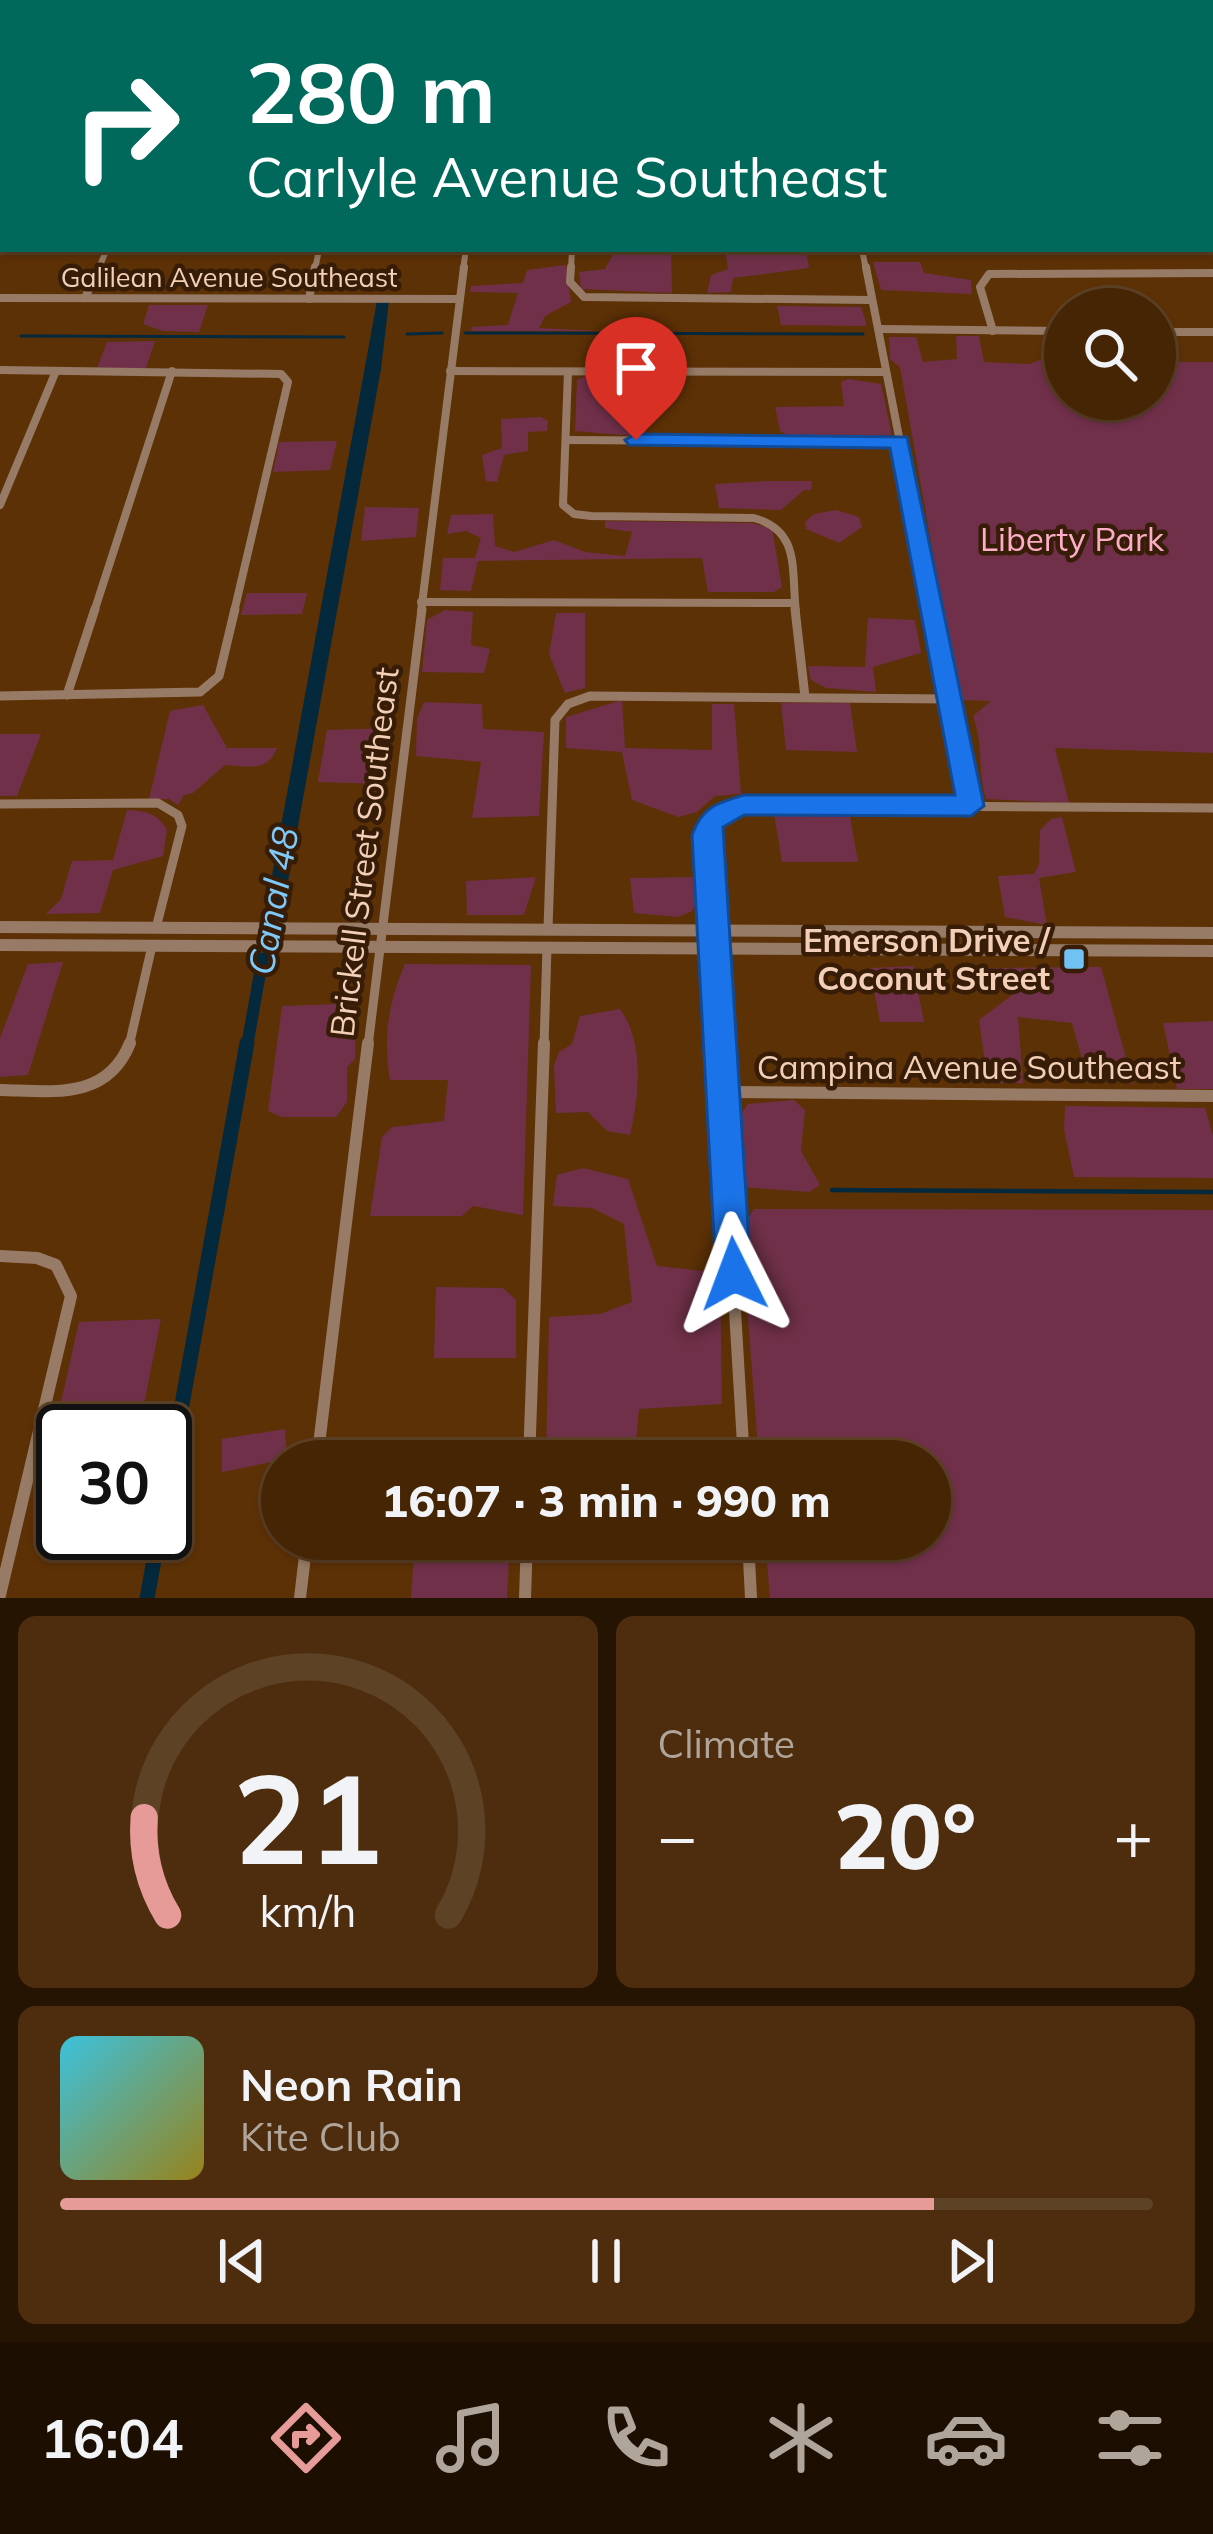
<!DOCTYPE html>
<meta charset="utf-8">
<style>
body{margin:0;font-family:Mulish,sans-serif;background:#4d2d0e;color:#f1f3f6;height:100vh;display:flex;flex-direction:column;font-size:45px;white-space:nowrap}
*{box-sizing:border-box;margin:0}
p{font-size:39px;color:#b0a59a}
.icon{flex:none;width:66px;height:66px;fill:none;stroke:currentColor;stroke-width:2;stroke-linecap:round;stroke-linejoin:round}
.map{position:relative;height:1598px;overflow:hidden}
.sheet{display:flex;flex-direction:column;gap:18px;padding:18px;background:#261402;flex:1}
.sheet>*{flex:none}
.guide{position:absolute;left:0px;top:0px;width:1215px;height:252px;box-shadow:0 3px 9px #0004,0 0 0 3px #5e4226;background:#00695c;color:#fff;overflow:hidden}
.fabs{position:absolute;left:1044px;top:288px;display:grid;gap:24px}
.fabs a{display:grid;place-items:center;width:132px;height:132px;border-radius:50%;background:#462504;box-shadow:0 3px 9px #0004,0 0 0 3px #5e4226;font-size:60px}
.speed{position:absolute;left:36px;top:1404px;display:flex;gap:24px;font-size:60px;font-weight:700;text-align:center}
.speed>*{display:grid;place-content:center;width:156px;height:156px;border-radius:50%;background:#462504;box-shadow:0 3px 9px #0004,0 0 0 3px #5e4226;line-height:1}
.speed .limit{border:6px solid #111;border-radius:18px;background:#fff;color:#111}
.pin{position:absolute;display:grid;place-items:center;width:102px;height:102px;color:#fff;margin:-123px -51px;border-radius:50% 50% 50% 0;rotate:-45deg;box-shadow:0 0 12px #0007}
.pin .icon{rotate:45deg}
.me{position:absolute;width:132px;margin:-66px;rotate:357deg;stroke-linejoin:round;filter:drop-shadow(0 0 9px #0008)}
.turn{display:flex;align-items:center;gap:42px;height:252px;padding:0 48px;font-size:54px}
.turn .icon{width:156px;height:156px;stroke-width:2.5}
.turn b{display:block;font-size:84px;line-height:102px}
.big{font-size:90px;font-weight:800;line-height:1.1}
.sheet .tile{flex:1;display:flex;flex-direction:column;justify-content:center;gap:18px;min-width:0;padding:0 42px;border-radius:18px;background:#4d2d0e}
.sheet .dial{align-items:center;gap:0}
.dial svg{height:312px;overflow:visible;fill:none;stroke:#5e4226;stroke-width:7;stroke-linecap:round;text-anchor:middle}
.dial text{fill:#f1f3f6;stroke:none}
.song{display:flex;align-items:center;gap:36px}
.cover{width:144px;height:144px;border-radius:18px;background:linear-gradient(135deg,hsl(190 70% 55%),hsl(50 70% 35%))}
.played{height:12px;border-radius:6px;background:linear-gradient(90deg,#e69b98 80%,#5e4226 80%)}
.keys{display:flex;justify-content:space-around;direction:ltr}
.heat{display:flex;justify-content:space-between;align-items:center;font-size:66px;direction:ltr}
.sheet .tiles{flex:1;display:grid;gap:18px;grid-template-columns:1fr 1fr}
.tile:last-child{grid-column:span 2}
.trip{position:absolute;left:261px;top:1440px;width:690px;height:120px;border-radius:60px;background:#462504;box-shadow:0 3px 9px #0004,0 0 0 3px #5e4226;font-weight:800;line-height:120px;text-align:center}
.tabs{display:flex;height:192px;justify-content:space-around;align-items:center;background:#1c0f02;color:#b0a59a}
.tabs .icon{width:84px;height:84px}
.tabs .on{color:#e69b98}
.tabs b{font-size:54px;color:#f1f3f6}
.map>svg:first-child{display:block}
.green{fill:#703049}
.water{fill:#04283c}
.lines{fill:none;stroke-linecap:round;stroke-linejoin:round}
.stream-far1{stroke:#04283c;stroke-width:3}
.stream{stroke:#04283c;stroke-width:4.5}
.canal-far1{stroke:#04283c;stroke-width:12}
.canal{stroke:#04283c;stroke-width:15}
.minor-far3{stroke:#977b66;stroke-width:6}
.minor-far2{stroke:#977b66;stroke-width:8}
.minor-far1{stroke:#977b66;stroke-width:9}
.minor{stroke:#977b66;stroke-width:12}
.tertiary{stroke:#977b66;stroke-width:12}
.route{fill:#1a73e8;stroke:#114b97;stroke-width:3}
.poi-dot{fill:#70c1f4;stroke:#371d08;stroke-width:4.5}
.labels{text-anchor:middle;stroke-width:9;stroke-linejoin:round;paint-order:stroke}
.far-street-label{font-size:27px;fill:#f2cfb6;stroke:#371d08}
.park-label{font-size:33px;fill:#fdadc8;stroke:#371d08}
.street-label{font-size:33px;fill:#f2cfb6;stroke:#371d08}
.poi-label{font-size:33px;font-weight:bold;fill:#f2cfb6;stroke:#371d08;text-anchor:end}
.water-label{font-size:36px;font-style:italic;fill:#7fc9f8;stroke:#371d08}
</style>
<div class="map">
<svg width="1213" height="1598" viewBox="0 0 1213 1598">
<rect width="100%" height="100%" fill="#5d3106"/>
<g class="green">
<path d="M616,249l55,2 1,42 -91,-4 -2,-17 26,-3z"/>
<path d="M725,249h124l-2,5 -41,-3 3,17 -76,10 -2,14 -24,1 4,-18 17,-6z"/>
<path d="M873,262h47l4,11 47,7 1,14 -91,-4z"/>
<path d="M566,265l5,37 -26,14 -6,12 61,3h-128l-1,-4 37,-2 10,-32 -48,-1 1,-6 52,-3 4,-13z"/>
<path d="M149,305h59l-9,27 -36,-1 -20,-7z"/>
<path d="M777,306l84,1 6,19 -86,-1z"/>
<path d="M956,336h23l5,26 46,2 19,-8v-18l16,-1v62h90v-63h12l12,26h34v391l-158,-5 14,55 -83,-4c-9,-31 -2,-52 -13,-83l18,-15 -32,-1 -59,-333 -10,-8 -1,-22h27l7,25 34,-3z"/>
<path d="M155,341l-9,27h-49l10,-26z"/>
<path d="M586,376l29,1 1,27h31l-1,33 -71,-6 2,-51z"/>
<path d="M848,379l33,5 11,51 -101,2 -11,-6 -5,-24 69,-1 -3,-24z"/>
<path d="M541,417l7,4 -1,10 -19,1v19l-24,4 -7,27 -11,-1 -4,-26 20,-7 -1,-29z"/>
<path d="M337,441l-7,29 -57,2 6,-30z"/>
<path d="M768,481h44l-1,9h-7l-23,20 -62,-2 -4,-24z"/>
<path d="M365,507l54,1 -3,29 -55,4z"/>
<path d="M836,510l23,7 3,10 -23,16 -33,-14 -1,-7 9,-8z"/>
<path d="M493,514l2,32 19,6 40,-12 31,12 40,4 7,-24 -27,-4v-7l147,2 20,6 10,58 -8,5h-66l-6,-34 -224,3 -7,30 -31,-1 3,-32h32l6,-20 -15,-7 -19,3 4,-19z"/>
<path d="M247,593h60l-5,21 -61,1z"/>
<path d="M445,610l28,2 -2,33 19,4 -6,24 -62,-1 5,-52z"/>
<path d="M556,613h29v75l-20,5 -16,-39z"/>
<path d="M868,618l47,2 6,33 -48,14 3,25 -50,-4 -15,-8 -3,-14 57,1z"/>
<path d="M622,700l3,48 87,2v-46h22l7,90 -26,2 -18,16 -19,5 -46,-17 -10,-48 -56,-4v-31z"/>
<path d="M424,702l58,2 1,25 61,3 -5,84 -67,2 9,-56 -65,-6 1,-37z"/>
<path d="M781,703h69l7,49 -71,-2z"/>
<path d="M203,705l24,43h50c-10,25 -29,18 -52,17l-32,28 -9,2 -6,10 -9,-6h-20l21,-88z"/>
<path d="M394,728l-12,56 -64,-2 9,-52z"/>
<path d="M0,734h41l-24,62h-17z"/>
<path d="M127,810c20,1 29,3 40,19l-4,27 -50,14 -13,43 -54,1 15,-15 11,-38 41,-1z"/>
<path d="M774,813l76,3 8,46h-76z"/>
<path d="M1062,817l14,55 -37,6 8,47 -42,-8 -7,-41 36,-2 5,-10 1,-34 11,-11z"/>
<path d="M536,877l-12,38h-57l-1,-34z"/>
<path d="M696,877l2,22 -6,12 -14,6 -44,-4 -4,-35z"/>
<path d="M63,962l-35,113 -28,2v-39l28,-74z"/>
<path d="M405,964l126,1 -8,250 -50,-9 -11,10h-92l12,-79 10,-10 52,-6 4,-41h-58c-7,-41 -2,-78 15,-116z"/>
<path d="M913,966l11,56h-44l-10,-54z"/>
<path d="M1101,967l32,117 -46,-7 -15,-54 -54,-6 5,66h-35l-9,-63 33,-25 -24,-18 -1,-9z"/>
<path d="M337,1004l13,4 6,12 -1,39 -8,8v35l-11,15h-54l-14,-6 14,-105z"/>
<path d="M620,1009c25,34 19,87 10,126l-23,-4 -19,-19 -32,1 -2,-48 5,-13 13,-8 8,-28z"/>
<path d="M1213,1021v68h-36l-14,-66z"/>
<path d="M794,1100l11,10 -4,41 19,34 -11,7 -65,-5 -5,-70 9,-13z"/>
<path d="M1065,1106l140,2 8,27v43l-139,-1 -10,-48z"/>
<path d="M583,1168l45,11 29,87 63,7 2,131 -83,5 -5,52h-88l3,-144 51,-3 32,-12 -8,-78 -32,-16 -39,-2 4,-31z"/>
<path d="M754,1209l459,1v388h-443l-5,-59h165v-78h-171l-18,-232z"/>
<path d="M436,1287l67,1 13,12v58h-82z"/>
<path d="M161,1319l-20,100 -83,-3 21,-94z"/>
<path d="M285,1429l2,30 -65,13v-33z"/>
<path d="M48,1476l15,6v51h53l-1,4 -74,-6 -6,-28z"/>
<path d="M415,1539h95l-3,59h-96z"/>
</g>
<path class="water" d="M377,301h12l-8,68 -99,545h-17z"/>
<g class="lines">
<g class="stream-far1">
<path d="M465,333l398,1"/>
<path d="M407,334l35,-1"/>
<path d="M21,336l323,1"/>
</g>
<path class="stream" d="M832,1190l381,2"/>
<path class="canal-far1" d="M247,1046l26,-146"/>
<g class="canal">
<path d="M165,1499l82,-456"/>
<path d="M147,1598l12,-65"/>
</g>
<g class="minor-far3">
<path d="M1121,0l18,3"/>
<path d="M441,3l5,-3"/>
<path d="M862,249l4,21"/>
<path d="M98,270l9,-21"/>
<path d="M315,270l4,-21"/>
<path d="M463,270l3,-21"/>
<path d="M571,270l1,-21"/>
</g>
<g class="minor-far2">
<path d="M571,267l-1,15 14,15 287,3"/>
<path d="M866,267l67,345"/>
<path d="M0,298l458,1"/>
<path d="M85,298l14,-31"/>
<path d="M309,299l6,-32"/>
<path d="M879,329l186,2"/>
<path d="M993,331l-13,-44 9,-13 224,-1"/>
<path d="M1155,332h58"/>
<path d="M0,370l281,4 7,8 -54,230"/>
<path d="M450,371l436,1"/>
<path d="M568,372l-5,133 11,9 17,2 163,2c47,13 37,52 42,94"/>
<path d="M567,440l332,2"/>
<path d="M0,505l56,-134"/>
<path d="M421,602l372,1"/>
<path d="M94,612l78,-241"/>
<path d="M421,612l43,-345"/>
</g>
<g class="minor-far1">
<path d="M795,609l10,88"/>
<path d="M933,609l38,196"/>
<path d="M67,695l28,-86"/>
<path d="M0,696l200,-4 19,-16 16,-67"/>
<path d="M0,804l158,-1 20,12 4,11 -26,102"/>
<path d="M548,929l7,-209 13,-16 22,-8 361,3"/>
<path d="M129,1046l23,-100"/>
<path d="M368,1046l54,-437"/>
<path d="M544,1046l3,-99"/>
<path d="M719,1046l-13,-211 14,-21 24,-9 469,3"/>
</g>
<g class="minor">
<path d="M719,1043l25,418"/>
<path d="M0,1090c52,1 107,11 130,-47"/>
<path d="M724,1092l489,4"/>
<path d="M0,1256l37,2 19,7 15,31 -71,299"/>
<path d="M317,1461l51,-418"/>
<path d="M529,1461l15,-418"/>
<path d="M748,1539l3,59"/>
<path d="M300,1598l7,-59"/>
<path d="M525,1598l2,-59"/>
</g>
<g class="tertiary">
<path d="M0,927l1213,6"/>
<path d="M0,945l1213,6"/>
</g>
</g>
<path class="route" d="M636,434l271,3 77,369 -13,10 -227,-1 -21,12 28,447 -5,11 -12,5 -13,-5 -5,-11 -24,-439c10,-28 25,-32 52,-40h211l-65,-347 -261,-3 -4,-5z"/>
<rect class="poi-dot" x="1062" y="947" width="24" height="24" rx="6"/>
<g class="labels">
<g class="far-street-label">
<text x="229" y="287">Galilean Avenue Southeast</text>
</g>
<g class="park-label">
<text x="1072" y="551">Liberty Park</text>
</g>
<g class="street-label">
<text transform="translate(364 852) rotate(-83)" y="12">Brickell Street Southeast</text>
<text x="969" y="1079">Campina Avenue Southeast</text>
</g>
<g class="poi-label">
<text x="1050" y="952">Emerson Drive /<tspan x="1050" dy="38">Coconut Street</tspan></text>
</g>
<g class="water-label">
<text transform="translate(273 901) rotate(-80)" y="13">Canal 48</text>
</g>
</g>
</svg>
<div class="fabs">
<a><svg class="icon" aria-label="search" viewBox="0 0 24 24"><circle cx="10" cy="10" r="6"/><path d="M15 15l6 6"/></svg></a>
</div>
<div class="speed"><div class="limit">30</div></div>
<div class="pin" style="left:636px;top:440px;background:#d93025"><svg class="icon" aria-label="arrive" viewBox="0 0 24 24"><path d="M6 21V4h12l-3 4 3 4H6"/></svg></div>
<svg class="me" style="left:734px;top:1274px" viewBox="-20 -20 40 40"><path d="M0-17L14 15 0 8-14 15z" fill="#1a73e8" stroke="#fff" stroke-width="4"/></svg>
<div class="trip">16:07 · 3 min · 990 m</div>
<div class="guide">
<div class="turn"><svg class="icon" aria-label="right" viewBox="0 0 24 24"><path d="M7 20v-9h11M14 6l5 5-5 5"/></svg><div><b>280 m</b>Carlyle Avenue Southeast</div></div>
</div>
</div>
<section class="sheet">
<div class="tiles">
<div class="tile dial"><svg viewBox="0 0 100 80">
<path d="M14 69A42 42 0 1 1 86 69"/>
<path d="M14 69A42 42 0 0 1 8 44" stroke="#e69b98"/>
<text x="50" y="56" font-size="32" font-weight="700">21</text>
<text x="50" y="72" font-size="11">km/h</text>
</svg></div>
<div class="tile"><p>Climate</p>
<div class="heat"><a>−</a><b class="big">20°</b><a>+</a></div>
</div>
<div class="tile">
<div class="song"><i class="cover"></i><div><b>Neon Rain</b><p>Kite Club</p></div></div>
<div class="played"></div>
<div class="keys"><svg class="icon" aria-label="previous" viewBox="0 0 24 24"><path d="M18 5L8 12l10 7zM5 5v14"/></svg><svg class="icon" aria-label="pause" viewBox="0 0 24 24"><path d="M8 5v14M16 5v14"/></svg><svg class="icon" aria-label="next" viewBox="0 0 24 24"><path d="M6 5l10 7-10 7zM19 5v14"/></svg></div>
</div>
</div>
</section>
<nav class="tabs">
<b>16:04</b>
<svg class="icon on" aria-label="directions" viewBox="0 0 24 24"><path d="M12 3l9 9-9 9-9-9zM9 14v-3h6M13 9l2 2-2 2"/></svg>
<svg class="icon" aria-label="music" viewBox="0 0 24 24"><path d="M9 18V5l10-2v13"/><circle cx="6" cy="18" r="3"/><circle cx="16" cy="16" r="3"/></svg>
<svg class="icon" aria-label="phone" viewBox="0 0 24 24"><path d="M5 4h4l2 5-3 2q2 4 5 5l2-3 5 2v4C11 20 4 13 5 4z"/></svg>
<svg class="icon" aria-label="climate" viewBox="0 0 24 24"><path d="M12 3v18M4 7l16 10M4 17L20 7"/></svg>
<svg class="icon" aria-label="car" viewBox="0 0 24 24"><path d="M5 17H2v-5l4-1 3-4h7l3 4 3 1v5h-3M9 17h6M6 11h13"/><circle cx="7" cy="17" r="2"/><circle cx="17" cy="17" r="2"/></svg>
<svg class="icon" aria-label="filters" viewBox="0 0 24 24"><path d="M4 7h16M4 17h16"/><circle cx="9" cy="7" r="2"/><circle cx="15" cy="17" r="2"/></svg>
</nav>
